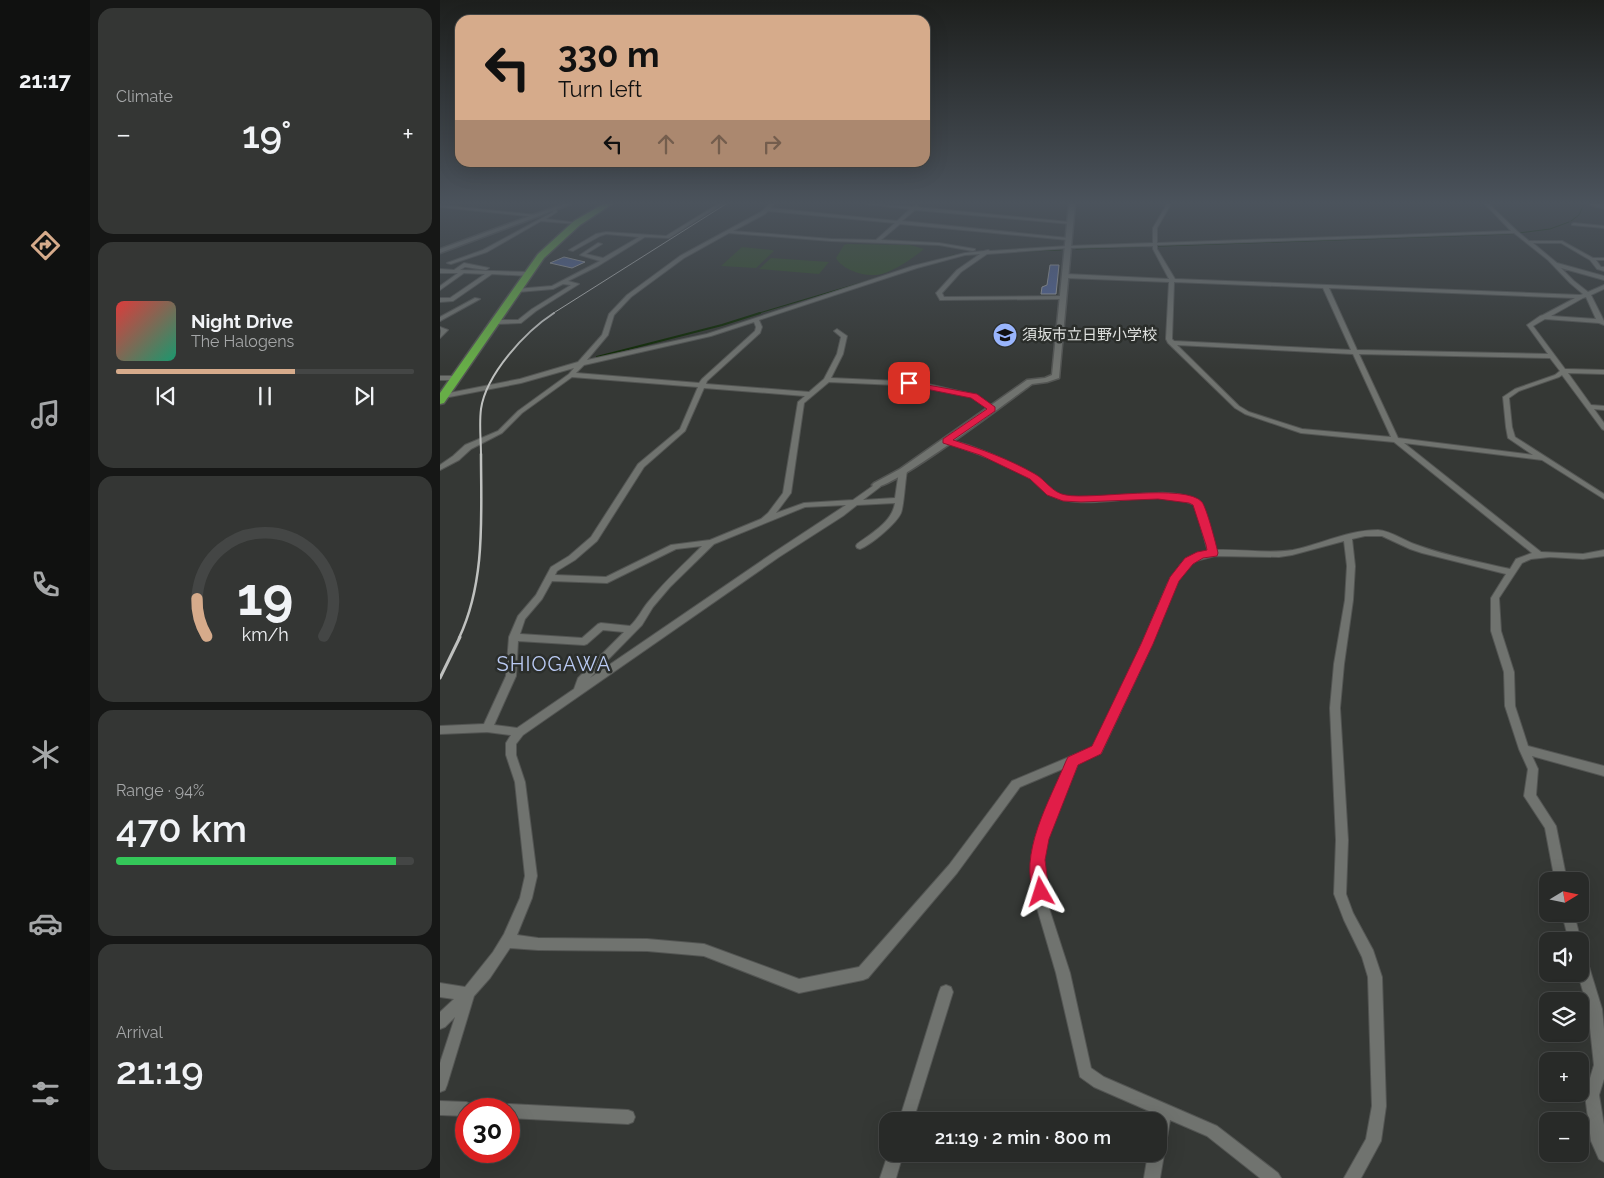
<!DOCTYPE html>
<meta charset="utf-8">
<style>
body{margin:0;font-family:Raleway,"Noto Sans JP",sans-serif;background:#343634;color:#f1f3f6;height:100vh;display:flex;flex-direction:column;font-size:19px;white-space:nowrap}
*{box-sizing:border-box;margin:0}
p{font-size:16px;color:#a5a7a8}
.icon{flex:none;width:28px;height:28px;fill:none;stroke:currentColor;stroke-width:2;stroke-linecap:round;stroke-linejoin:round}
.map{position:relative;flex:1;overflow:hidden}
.panel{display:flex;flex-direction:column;gap:8px;padding:8px;background:#161716;width:350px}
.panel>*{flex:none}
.hud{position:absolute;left:15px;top:15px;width:475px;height:152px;border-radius:15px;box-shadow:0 5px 20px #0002,0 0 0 1px #444645;background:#d6ab8b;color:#111;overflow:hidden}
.needle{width:32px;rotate:80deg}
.tools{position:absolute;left:1099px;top:872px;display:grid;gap:10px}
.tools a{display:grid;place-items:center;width:50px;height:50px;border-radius:10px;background:#282a28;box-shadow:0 5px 20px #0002,0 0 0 1px #444645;font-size:25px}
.speed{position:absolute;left:15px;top:1098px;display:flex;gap:10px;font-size:25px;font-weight:700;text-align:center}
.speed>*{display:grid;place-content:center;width:65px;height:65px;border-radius:50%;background:#282a28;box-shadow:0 5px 20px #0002,0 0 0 1px #444645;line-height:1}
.speed .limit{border:8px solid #d22;background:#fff;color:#111}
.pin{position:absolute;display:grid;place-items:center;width:42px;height:42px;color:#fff;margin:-21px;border-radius:10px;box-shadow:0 2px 8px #0006}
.me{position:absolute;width:55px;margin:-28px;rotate:354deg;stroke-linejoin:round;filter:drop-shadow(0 0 4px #0008)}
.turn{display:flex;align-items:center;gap:18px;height:105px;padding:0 20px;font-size:22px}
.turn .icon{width:65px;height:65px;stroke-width:2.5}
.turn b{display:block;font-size:35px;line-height:42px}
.lanes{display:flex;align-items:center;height:48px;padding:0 20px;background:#0003;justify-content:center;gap:25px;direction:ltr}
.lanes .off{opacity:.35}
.big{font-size:38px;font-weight:600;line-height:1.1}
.panel .widget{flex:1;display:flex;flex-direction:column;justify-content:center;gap:8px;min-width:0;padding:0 18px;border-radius:15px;background:#343634}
.panel .dial{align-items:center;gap:0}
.dial svg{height:130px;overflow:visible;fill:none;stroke:#444645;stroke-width:7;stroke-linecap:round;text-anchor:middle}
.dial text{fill:#f1f3f6;stroke:none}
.song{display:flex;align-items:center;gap:15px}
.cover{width:60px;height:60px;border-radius:8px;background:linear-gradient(135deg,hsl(0 70% 55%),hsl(160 70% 35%))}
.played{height:5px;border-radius:2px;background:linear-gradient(90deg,#d6ab8b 60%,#444645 60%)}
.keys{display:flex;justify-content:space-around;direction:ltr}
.heat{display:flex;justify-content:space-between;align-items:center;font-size:28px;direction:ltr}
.charge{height:8px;border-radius:4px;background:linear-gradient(90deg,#34c759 94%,#444645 0)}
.trip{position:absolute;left:439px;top:1112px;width:288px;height:50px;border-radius:15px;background:#282a28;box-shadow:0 5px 20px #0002,0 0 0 1px #444645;font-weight:600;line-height:50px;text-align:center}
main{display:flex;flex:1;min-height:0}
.menu{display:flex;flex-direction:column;width:90px;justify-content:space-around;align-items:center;background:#101110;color:#a5a7a8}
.menu .icon{width:35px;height:35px}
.menu .on{color:#d6ab8b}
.menu b{font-size:22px;color:#f1f3f6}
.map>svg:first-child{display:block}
.green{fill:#324e26}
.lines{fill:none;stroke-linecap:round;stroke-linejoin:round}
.stream-far1{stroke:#0e2a02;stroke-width:1}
.stream{stroke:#0e2a02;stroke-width:2}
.building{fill:#5367a0;stroke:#a6a8ac}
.street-casing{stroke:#535553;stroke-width:2}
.secondary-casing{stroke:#535553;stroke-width:3}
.highway-casing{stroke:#535553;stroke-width:3}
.street{fill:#70736f;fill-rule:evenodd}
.secondary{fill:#70736f;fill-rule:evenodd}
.highway{fill:#67ae47;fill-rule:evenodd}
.rail-far3{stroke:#bfc1bf;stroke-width:1}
.rail-far2{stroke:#bfc1bf;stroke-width:2}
.rail-far1{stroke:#bfc1bf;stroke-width:2.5}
.rail{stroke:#bfc1bf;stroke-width:3}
.route{fill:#e11d48;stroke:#92132f}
.labels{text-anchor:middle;stroke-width:5;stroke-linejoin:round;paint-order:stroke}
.far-poi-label{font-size:15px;fill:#dfe1df;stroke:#2b2e2b;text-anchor:start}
.quarter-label{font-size:20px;letter-spacing:1px;fill:#bacaf3;stroke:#2b2e2b}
</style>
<main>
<nav class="menu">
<b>21:17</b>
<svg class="icon on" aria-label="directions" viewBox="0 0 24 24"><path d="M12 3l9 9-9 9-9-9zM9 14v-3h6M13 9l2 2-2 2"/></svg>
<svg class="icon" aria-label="music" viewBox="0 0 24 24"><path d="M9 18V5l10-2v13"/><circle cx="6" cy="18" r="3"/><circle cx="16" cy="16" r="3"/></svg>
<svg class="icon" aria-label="phone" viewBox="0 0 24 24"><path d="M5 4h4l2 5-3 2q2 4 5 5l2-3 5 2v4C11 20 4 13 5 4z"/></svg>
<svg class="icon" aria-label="climate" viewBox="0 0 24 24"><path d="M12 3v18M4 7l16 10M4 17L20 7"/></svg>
<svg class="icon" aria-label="car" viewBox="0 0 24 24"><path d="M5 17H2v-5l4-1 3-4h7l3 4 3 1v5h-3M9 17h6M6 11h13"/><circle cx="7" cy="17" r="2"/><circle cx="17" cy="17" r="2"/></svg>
<svg class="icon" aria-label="filters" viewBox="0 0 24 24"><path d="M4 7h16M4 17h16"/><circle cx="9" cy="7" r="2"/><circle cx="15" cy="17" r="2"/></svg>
</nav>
<section class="panel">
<div class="widget"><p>Climate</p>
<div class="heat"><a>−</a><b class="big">19°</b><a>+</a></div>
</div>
<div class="widget">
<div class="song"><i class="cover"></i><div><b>Night Drive</b><p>The Halogens</p></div></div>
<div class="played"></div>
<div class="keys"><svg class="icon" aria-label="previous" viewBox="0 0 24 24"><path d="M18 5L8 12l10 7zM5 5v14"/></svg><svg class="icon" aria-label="pause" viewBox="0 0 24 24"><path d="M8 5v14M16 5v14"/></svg><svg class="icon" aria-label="next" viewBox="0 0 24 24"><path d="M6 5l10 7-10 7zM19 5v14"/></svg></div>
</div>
<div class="widget dial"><svg viewBox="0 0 100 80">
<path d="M14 69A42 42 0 1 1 86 69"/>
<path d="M14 69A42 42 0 0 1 8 46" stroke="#d6ab8b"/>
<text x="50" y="56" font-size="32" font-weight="700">19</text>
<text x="50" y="72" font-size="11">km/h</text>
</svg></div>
<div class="widget"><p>Range · 94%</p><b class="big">470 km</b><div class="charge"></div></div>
<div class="widget"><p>Arrival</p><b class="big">21:19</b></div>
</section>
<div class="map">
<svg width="1164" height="1178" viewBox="0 0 1164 1178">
<rect width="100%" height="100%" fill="#353835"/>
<g class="green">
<path d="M407,244l63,1 14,4c-11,9 -28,21 -42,25 -14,4 -39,-3 -46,-16l8,-13z"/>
<path d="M302,247l30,3 2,1 -18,17 -35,-2z"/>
<path d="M331,258l58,4 -10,12 -60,-5z"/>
</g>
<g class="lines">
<g class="stream-far1">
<path d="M1131,221l8,-6 5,-11"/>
<path d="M636,249l435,-15 39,-5 19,-7"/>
<path d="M589,251l32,-1"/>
<path d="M316,314l198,-59"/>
</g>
<path class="stream" d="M157,357l125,-32 38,-12"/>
</g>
<g class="building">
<path d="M124,257l21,5 -13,6 -22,-5z"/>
<path d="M610,265h9l-3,29h-15l1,-7 5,-2z"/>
</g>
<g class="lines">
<defs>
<g id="street">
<path d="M278,204h5l-54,34 -24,-1 -47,29 -30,15 11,3 -43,27 -15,12 -26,1 -3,-2 3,-2h23l14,-11 39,-24 -8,-1 -10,5 -35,3 -3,-2 1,-1 36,-3 48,-25 -20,-6 18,-12 4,1 -16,10 17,4 36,-21 -33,-3 -6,2 -27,15 -4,-1 27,-16 10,-2 60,4z"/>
<path d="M330,204h4l-4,4 127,13 13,-12 -43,-5 46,3 3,-2 2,1 -1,1 152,15 2,2 -156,-14 -13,11 166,17 2,1 -2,1 -168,-16 -19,16 58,3 36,6v1l-2,1 -34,-6 -108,-4 -102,-8 -45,25 -53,39 -17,18 -6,20 -21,25 120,-26 206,-68 52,-13 19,-2 4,-1 2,1 78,-5 85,-3v-15l14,-24h4l-14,24v15l354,-12 -26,-27h4l28,27 12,10h33l31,17h11v2h-8l5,7h3v4l-7,-2 -7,-9 -29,-17h-28l24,20 47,13v4l-43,-12 13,13 14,11 16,-7v4l-13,6 13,26v4l-5,-2 -54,-4 -12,7 32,43 39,1v4l-36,-1 23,32 13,1v4l-10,-1 10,14v7l-2,-1 -40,-54 -3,2 -40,14 -10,7 3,29 3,10 89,57v5l-62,-39 -138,-17 137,109 42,2 21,-4v6l-21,3 -33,-2 -19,2 -9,4 -23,35 2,33 13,41 1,34 13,40 76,20v10l-72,-20 6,13 -2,26 20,31 11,55h-12l-10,-53 -21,-32 4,-27 -9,-20 -14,-43 -1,-34 -13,-41v-33l15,-24 -84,-21 -12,-4 -28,-13h-17l-13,3 3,27 -2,34 -9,64 -4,44 8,132 -2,54 7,19 20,37 9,27 4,129 -5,35 -20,37h-17l22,-39 6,-33 -4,-129 -6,-20 -18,-37 -10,-26 2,-54 -6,-132 4,-44 11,-64 2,-34 -3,-25 -52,14 -13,2 -64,-1 -19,5 -9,7 -6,8 -10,17 -19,51 -51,109 -23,10 -31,76 -3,21 5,48 21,65 21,95 13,9 113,49 61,47 3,5h-21l-53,-42 -37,-16 -10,58h-16l4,-24h10v-33h-3l1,-7 -62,-27 -14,-10 -24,-104 -19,-65 -5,-48 3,-21 30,-71 -45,19 -63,86 -89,105 -5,2 -64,13 -95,-37 -57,-5 -109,-1 -28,-2 -20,30 -16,18 -27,89 -2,5 -5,2v-29l15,-46 -10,10 -5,2v-17l14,-13 -14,-2v-14l25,4 28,-35 11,-18 16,-36 5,-22 -10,-94 -9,-27v-12l5,-8 -24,-3 -47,2v-8l44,-2 22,-48 3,-39 9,-21 18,-21 15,-28 18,-11 22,-19 47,-73 42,-35 18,-42 -126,-10 -50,36 -20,20 -31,16 -12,11 -19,10v-5l13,-9 12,-11 33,-14 20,-20 51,-37 5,-6 -53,15 -77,15 -3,-2 3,-2 76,-15 58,-17 24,-27 7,-21 18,-19 53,-39 81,-44zM328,211l127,12 -19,17 -45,-1 -98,-8 32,-17zM1074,233l34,27 22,23 13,11 -3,1 -405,-16 -18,-30v-4zM713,246v3l16,30 -103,-5 -3,2 3,2 103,4 -3,57 2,4 67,65 10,6 56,19 93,9 138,111 -16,6 -6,10c-31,-7 -63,-13 -93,-24 -13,-4 -25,-14 -39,-15 -30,0 -56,14 -85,20 -25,4 -51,-1 -77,0l-14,-46c-31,-26 -101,3 -139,-8 -11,-4 -18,-14 -28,-20 -15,-10 -75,-38 -91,-36v2c29,10 58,20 84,35 12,7 20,20 35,23 43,9 90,-13 132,5l13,47 -18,6 -9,6 -13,19 -26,61 -49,103 -81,34 -63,84 -90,102 -60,12 -95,-35 -57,-5 -109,-1 -21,-3 15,-37 5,-22 -12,-94 -9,-27v-11l7,-9 256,-178 64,-41 14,-11 38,-2c-3,19 -23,30 -38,41l-1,2 1,2 3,1c11,-4 37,-26 41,-36 3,-8 4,-32 6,-42l-4,-2 -4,2 -4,27 -32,2 17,-13 1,-2 -4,-2 -24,17 -49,3 -28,10 15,-20 13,-90 25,-21 90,4 53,11 18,13h4l1,-1 -19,-14 -57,-13 -88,-4 12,-24 4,-18 -10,-7 -3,2 7,6 -4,17 -13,25 -15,13 -103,-8 1,-3 53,-48 2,-6 -3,-7 158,-52 48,-13 15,-1 -23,16 -20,22 -1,1 4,7 123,-1 2,-1v-2l-121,1 -2,-4 19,-21 26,-18 81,-6zM734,282l149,6 28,62 -177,-9 -2,-2zM889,288l246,10 -32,17 -3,1 -13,9 21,29 -191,-4zM1146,297l10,22 -45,-3 32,-18zM314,322l2,5 -1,4 -53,48 -3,4 -123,-10 8,-8 127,-29zM737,345l176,9 38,83 -89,-8 -53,-17 -10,-6zM919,354l191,4 10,13 -5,4 -40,14 -12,8 3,30 2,11 25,17 -135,-17zM264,388l101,8 -7,6 -15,91 -15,20 -7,6 -51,21 -39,5 -65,32 -51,-2 2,-4 18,-11 22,-19 47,-74 41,-36zM406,505l-73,48 -183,125 52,-53 11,-18 17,-20 44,-43 91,-37zM262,546c-18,18 -37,35 -53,55 -7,8 -11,18 -19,25l-29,-3 -3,1 -16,14 -62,-4 5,-15 17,-20 10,-18 55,2 69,-34zM163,630l21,2 -46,46 -4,11 -57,39 -23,-3 22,-49 2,-35 66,4 3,-1z"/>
<path d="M0,205l96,10 2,1 -2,1 -96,-10z"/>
<path d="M112,208h4l1,4 -11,7 33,4 -2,1 -36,-3 -54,31 -36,12 -4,-1 36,-13 70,-38z"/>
<path d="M1134,223l30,3v2l-32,-3v-1z"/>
<path d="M24,263l25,5 -3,2 -21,-3 -5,3 69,2 3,2 -3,2 -37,-2 -39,27 -13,1v-4h10l35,-24 -21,-1 -24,17v-4l18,-13h-18v-4l14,1z"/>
<path d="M35,298l5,1 -40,22v-4z"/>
<path d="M0,327l8,3 -8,8 1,-7z"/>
<path d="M0,376h16l3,2 -3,2h-16z"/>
<path d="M1122,914h12l7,27 -1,3v-3h-11z"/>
<path d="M1140,953l5,2 2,5 15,49 2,20v50l-5,16 5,30v37l-5,-3 -8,-18 -6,-46 9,-30 -6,-56 -10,-35h2z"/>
<path d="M506,985l5,2 2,5 -40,129h-14l40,-129 2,-5z"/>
<path d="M0,1101l26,1 5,2 2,5h-7v7l-26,-1z"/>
<path d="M69,1104l119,6 5,2 2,5 -2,5 -5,2 -119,-6v-9h-6l1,-3z"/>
<path d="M448,1154h15l-7,24h-16z"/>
</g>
<g id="secondary">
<path d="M123,204h8l-131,49v-4z"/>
<path d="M629,204h6l-16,174 -12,4 -15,2c-22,16 -141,107 -158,103l-2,-2 2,-2 26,-14 127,-89 18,-2 7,-3z"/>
<path d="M1150,204h14v4l-13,-3z"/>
</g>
<path id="highway" d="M163,204h9l-32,21 -36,33 -100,145 -4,1v-11l98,-139 36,-33z"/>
</defs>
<use href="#street" class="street-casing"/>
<use href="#secondary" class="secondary-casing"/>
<use href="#highway" class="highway-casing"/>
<use href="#street" class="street"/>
<use href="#secondary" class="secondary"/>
<use href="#highway" class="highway"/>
<path class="rail-far3" d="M112,314l174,-110"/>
<path class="rail-far2" d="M41,455c0,-15 -2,-31 0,-46 5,-35 45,-78 73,-96"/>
<path class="rail-far1" d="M19,638c27,-57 22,-123 22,-184"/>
<path class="rail" d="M0,678l20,-41"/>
</g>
<linearGradient id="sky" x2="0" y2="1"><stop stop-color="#1d1f1d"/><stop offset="0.55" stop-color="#4b535c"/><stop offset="1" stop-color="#4b535c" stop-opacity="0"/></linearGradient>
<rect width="1164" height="369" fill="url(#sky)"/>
<path class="route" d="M466,381l71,13 18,13v4l-42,29c28,9 56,19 82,34 11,6 17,19 31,21 26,5 120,-12 136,7 5,7 14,42 16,51l-1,3 -14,2 -10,6 -14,17 -26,63 -52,110 -23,11 -29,74 -4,21 4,32 -2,5 -6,3 -6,-3c-18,-42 15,-97 31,-136l2,-4 24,-11 49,-102 29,-67 15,-19 12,-6 10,-2 -1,-5 -13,-40 -4,-2 -31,-4 -77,3 -18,-1 -16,-6 -17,-16 -50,-24 -37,-12v-4l44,-30 -16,-11 -65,-13z"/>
<defs>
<symbol id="school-disc" viewBox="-11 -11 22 22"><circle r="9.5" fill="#99b5fd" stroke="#2b2e2b"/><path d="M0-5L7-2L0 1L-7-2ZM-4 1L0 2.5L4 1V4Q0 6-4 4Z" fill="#111"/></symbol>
</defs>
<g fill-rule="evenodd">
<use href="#school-disc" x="551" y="321" width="28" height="28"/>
</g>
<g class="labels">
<g class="far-poi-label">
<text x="582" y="340">須坂市立日野小学校</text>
</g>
<g class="quarter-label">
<text x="114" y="671">SHIOGAWA</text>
</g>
</g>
</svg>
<div class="tools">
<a><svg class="needle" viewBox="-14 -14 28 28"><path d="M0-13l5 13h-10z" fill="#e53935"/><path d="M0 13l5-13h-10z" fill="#a5a7a8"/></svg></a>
<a><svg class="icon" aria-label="sound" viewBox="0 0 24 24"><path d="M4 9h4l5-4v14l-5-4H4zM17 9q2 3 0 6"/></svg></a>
<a><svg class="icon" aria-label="layers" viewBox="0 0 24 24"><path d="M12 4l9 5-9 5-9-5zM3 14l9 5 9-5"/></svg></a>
<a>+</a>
<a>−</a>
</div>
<div class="speed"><div class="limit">30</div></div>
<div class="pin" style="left:469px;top:383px;background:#d93025"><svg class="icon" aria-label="arrive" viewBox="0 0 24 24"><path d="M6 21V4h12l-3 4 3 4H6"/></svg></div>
<svg class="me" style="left:601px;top:892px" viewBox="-20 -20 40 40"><path d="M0-17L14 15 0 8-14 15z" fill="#e11d48" stroke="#fff" stroke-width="4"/></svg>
<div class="trip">21:19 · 2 min · 800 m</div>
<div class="hud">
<div class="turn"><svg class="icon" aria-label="left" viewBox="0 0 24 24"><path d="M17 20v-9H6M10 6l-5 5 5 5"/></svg><div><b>330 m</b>Turn left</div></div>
<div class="lanes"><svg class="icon" aria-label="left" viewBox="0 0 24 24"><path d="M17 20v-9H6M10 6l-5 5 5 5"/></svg><svg class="icon off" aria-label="ahead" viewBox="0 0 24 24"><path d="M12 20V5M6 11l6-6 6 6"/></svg><svg class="icon off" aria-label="ahead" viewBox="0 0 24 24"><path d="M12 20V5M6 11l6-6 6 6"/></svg><svg class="icon off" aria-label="right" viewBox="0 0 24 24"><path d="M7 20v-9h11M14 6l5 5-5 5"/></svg></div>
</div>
</div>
</main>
